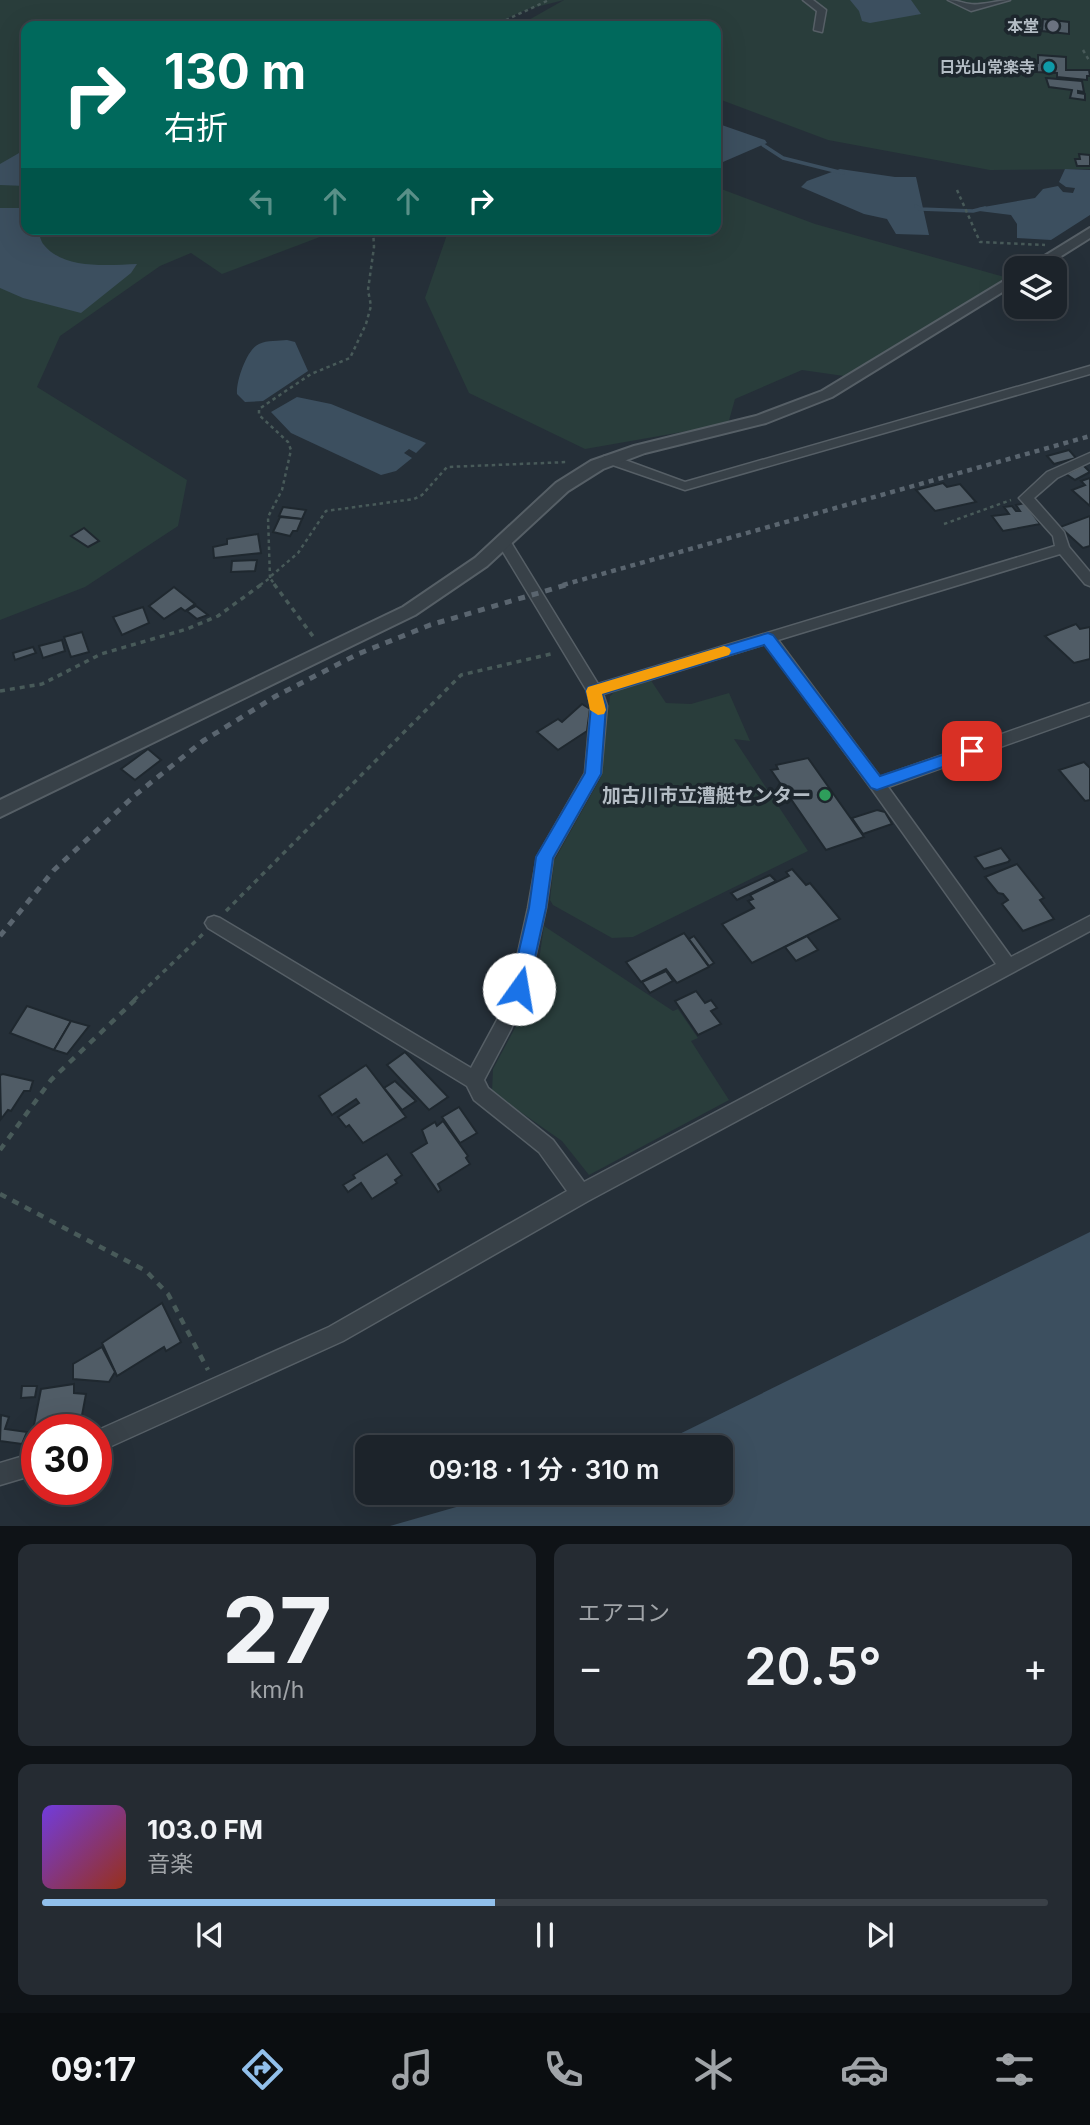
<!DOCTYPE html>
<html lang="ja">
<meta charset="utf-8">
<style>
body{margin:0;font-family:Inter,"Noto Sans JP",sans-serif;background:#252b32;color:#f1f3f6;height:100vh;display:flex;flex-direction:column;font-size:26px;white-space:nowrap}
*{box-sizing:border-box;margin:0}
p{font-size:23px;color:#a0a4a8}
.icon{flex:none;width:38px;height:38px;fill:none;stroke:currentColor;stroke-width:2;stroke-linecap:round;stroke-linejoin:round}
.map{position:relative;height:1526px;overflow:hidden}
.sheet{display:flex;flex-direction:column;gap:18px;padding:18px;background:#0f1317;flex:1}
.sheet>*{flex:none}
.hud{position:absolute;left:21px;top:21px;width:700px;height:214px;border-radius:14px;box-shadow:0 7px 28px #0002,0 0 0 2px #3a4047;background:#00695c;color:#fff;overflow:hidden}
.tools{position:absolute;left:1004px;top:256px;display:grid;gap:14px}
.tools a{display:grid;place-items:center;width:63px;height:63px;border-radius:14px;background:#1c232a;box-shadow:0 7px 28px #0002,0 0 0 2px #3a4047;font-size:35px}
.speed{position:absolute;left:21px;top:1414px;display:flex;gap:14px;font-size:35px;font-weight:700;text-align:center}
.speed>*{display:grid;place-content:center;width:91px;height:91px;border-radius:50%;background:#1c232a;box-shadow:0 7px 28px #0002,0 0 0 2px #3a4047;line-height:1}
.speed .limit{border:10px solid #d22;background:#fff;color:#111}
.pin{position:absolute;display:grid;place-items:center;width:60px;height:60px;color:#fff;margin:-30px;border-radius:14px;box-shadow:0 4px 10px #0006}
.me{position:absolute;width:77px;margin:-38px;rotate:13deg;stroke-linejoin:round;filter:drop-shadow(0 0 5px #0008)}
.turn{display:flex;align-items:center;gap:24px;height:147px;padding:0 28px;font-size:32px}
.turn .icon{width:91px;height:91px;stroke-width:2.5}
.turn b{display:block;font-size:49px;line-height:60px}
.lanes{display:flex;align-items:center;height:66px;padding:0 28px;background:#0003;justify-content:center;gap:35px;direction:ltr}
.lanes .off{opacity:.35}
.big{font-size:52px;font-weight:600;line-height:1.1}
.sheet .widget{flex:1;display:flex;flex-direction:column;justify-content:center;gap:10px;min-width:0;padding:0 24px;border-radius:14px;background:#252b32}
.sheet .dial{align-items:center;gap:0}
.dial b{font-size:91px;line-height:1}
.song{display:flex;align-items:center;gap:21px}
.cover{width:84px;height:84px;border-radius:10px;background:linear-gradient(135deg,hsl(260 70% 55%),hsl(10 70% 35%))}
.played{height:7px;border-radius:4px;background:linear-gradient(90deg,#91bfeb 45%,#3a4047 45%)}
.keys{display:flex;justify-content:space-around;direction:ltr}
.heat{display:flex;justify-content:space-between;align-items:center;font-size:38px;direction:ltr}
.sheet .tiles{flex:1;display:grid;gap:18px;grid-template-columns:1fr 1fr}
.widget:last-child{grid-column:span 2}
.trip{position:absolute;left:355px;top:1435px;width:378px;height:70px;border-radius:14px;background:#1c232a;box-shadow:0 7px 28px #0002,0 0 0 2px #3a4047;font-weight:600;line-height:70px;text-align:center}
.dock{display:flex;height:112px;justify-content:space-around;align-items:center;background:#0b0e11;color:#a0a4a8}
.dock .icon{width:49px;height:49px}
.dock .current{color:#91bfeb}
.dock b{font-size:32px;color:#f1f3f6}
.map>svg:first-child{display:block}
.green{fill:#293d3b}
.water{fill:#3c4f5f}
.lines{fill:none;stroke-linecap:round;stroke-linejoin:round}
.stream{stroke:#3c4f5f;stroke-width:3.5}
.building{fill:#505c66;stroke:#1f282f;stroke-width:2}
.minor-casing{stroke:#565f66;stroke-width:3}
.tertiary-casing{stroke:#565f66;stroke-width:4}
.path-far2{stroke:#485a59;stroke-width:2.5;stroke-dasharray:3.5 3.5;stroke-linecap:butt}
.path-far1{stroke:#485a59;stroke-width:3.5;stroke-dasharray:5 5;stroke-linecap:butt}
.path{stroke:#485a59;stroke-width:4.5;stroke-dasharray:7 7;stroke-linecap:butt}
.minor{fill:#384148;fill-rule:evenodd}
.tertiary{fill:#384148;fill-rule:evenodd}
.rail-far1{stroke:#5a656f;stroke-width:4.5;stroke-dasharray:5 5;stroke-linecap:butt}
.rail{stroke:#5a656f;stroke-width:5;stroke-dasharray:7 7;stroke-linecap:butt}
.route{fill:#1a73e8;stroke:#114b97;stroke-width:2}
.slow{fill:#f59e0b}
.worship-dot{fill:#6b7280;stroke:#1d262d;stroke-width:2.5}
.culture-dot{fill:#0f9aa8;stroke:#1d262d;stroke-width:2.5}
.leisure-dot{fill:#2e9e5b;stroke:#1d262d;stroke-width:2.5}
.labels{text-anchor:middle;stroke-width:7;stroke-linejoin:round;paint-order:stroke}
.far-poi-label{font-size:16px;font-weight:bold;fill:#b3bcc4;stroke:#1d262d;text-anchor:end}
.poi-label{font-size:19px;font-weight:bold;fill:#b3bcc4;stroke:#1d262d;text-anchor:end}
</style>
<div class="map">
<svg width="1090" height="1527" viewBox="0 0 1090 1527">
<rect width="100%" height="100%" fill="#252f38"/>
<g class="green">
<path d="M0,0h1090v169l-100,1 -162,-30 -112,-42v-72h-198l46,-26 -36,9 -39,17h-463v203h315l-119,45 -31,-21 -31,13 -100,70 -23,51 150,93 -9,46 -93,61 -85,33z"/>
<path d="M716,187l99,37 193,54 -164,98 -42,-6 -67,29 -7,25 -143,25 -116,-56 -44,-95 24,-69h267z"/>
<path d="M650,679l16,24 25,1 38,-11 21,48 -16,-2 74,112 -175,86 -21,1 -59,-33 -3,-5 4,-39 47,-84 9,-81 9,-8z"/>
<path d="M544,926l129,85 5,-2 20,29 -7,3 38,59 -140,75 -27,-34 -70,-49 1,-23 37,-69 8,-33z"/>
</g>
<g class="water">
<path d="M850,0h61l10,14 -51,9 -8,-2 -3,-10z"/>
<path d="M716,123l49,17 2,3 -51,22z"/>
<path d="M26,149v37l-26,-1v-21z"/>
<path d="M840,169l55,8h21l13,58 -33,-1 -9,-15 -23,-5 -63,-27 6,-6z"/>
<path d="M1065,169l25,1v45l-39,25 -34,-2v-14l-6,-9 -32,-4 -1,-3 57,-10 8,-9 15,-3 5,6 10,1 2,-5 -9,-1 -7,-5z"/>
<path d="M0,208h26v21h12c1,5 3,13 6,16 20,25 65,20 93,19l-6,9 -50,40 -58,-15 -23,-10z"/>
<path d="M287,340l8,2 13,29 -45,30 -18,1 -8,-8c-1,-13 10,-45 22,-50 8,-4 20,-3 28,-4z"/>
<path d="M297,397l34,7 95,39 -10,10 -7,-4 -5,4 8,5 -16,13 -15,4 -90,-42 -20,-21z"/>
<path d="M1090,1232v294h-700l115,-33h216v-46h-68z"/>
</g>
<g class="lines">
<g class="stream">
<path d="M763,145l20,13 60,15"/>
<path d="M916,206l4,3 53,2 12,-3"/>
</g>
</g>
<g class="building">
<path d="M1043,19l26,3v12l-27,-3z"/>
<path d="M1038,55l28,2v13h23l1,6h-3v4l-30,-3v-4l-20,-1v-4l-10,-1v-5l11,1z"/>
<path d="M1046,78l36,3 2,11 -6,-1v2l7,1v6l-15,-2 2,-8 -23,-3z"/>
<path d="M1079,154l11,1v11h-13l-2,-7h5z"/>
<path d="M1069,450l7,8 -22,6 -7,-8z"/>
<path d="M1083,465l7,7 -15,8 -9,-6z"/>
<path d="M1090,478v28l-18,-16 13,-5 -4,-4z"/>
<path d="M943,483l4,4 13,-3 16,18 -41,9 -19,-21z"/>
<path d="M1025,503l15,21 -37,7 -11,-15 17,-2 -5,-7 8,-1 4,5h4l-4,-6z"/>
<path d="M283,507l23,3 -4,9 -23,-3z"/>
<path d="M1090,516v30l-7,2 -23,-21z"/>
<path d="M280,517l22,2 -5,12h-4l-3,5 -17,-4z"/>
<path d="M84,528l15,13 -11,6 -17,-11z"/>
<path d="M258,534l3,19 -47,5 -1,-11 14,-3v-5z"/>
<path d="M257,560l-2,11 -24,1 1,-11z"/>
<path d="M174,587l21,17 -10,7 -4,-3 -17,11 -15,-13z"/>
<path d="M196,606l12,9 -11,4 -10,-8z"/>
<path d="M143,607l6,16 -27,12 -9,-18z"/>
<path d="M1076,624l4,5 10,-2v32l-16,4 -29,-27z"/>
<path d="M82,632l7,20 -18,5 -7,-20z"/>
<path d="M62,640l3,11 -22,7 -4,-12z"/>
<path d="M33,647l3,6 -21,7 -2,-7z"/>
<path d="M582,704l8,5 -3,22 -29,19 -21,-18 21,-13 4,3z"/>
<path d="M148,749l13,11 -26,20 -14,-11z"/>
<path d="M808,758l56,79 -38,13 -55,-80 7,-1 -2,-4z"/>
<path d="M1084,762l6,6v32l-5,1 -26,-31z"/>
<path d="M877,810l8,2 7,12 -29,10 -11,-16z"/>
<path d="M1001,848l9,12 -2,2 -24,7 -9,-12z"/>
<path d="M1017,864l27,34 -4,2 14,19 -31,12 -21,-27 6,-4 -5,-6 -5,-1 -13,-16z"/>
<path d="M792,869l14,16 4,-2 30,36 -88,44 -30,-39 32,-16 -6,-7 5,-2 -3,-4 39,-19 -3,-4z"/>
<path d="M770,875l6,6 -39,19 -6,-7z"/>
<path d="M684,933l25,34 -32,16 -11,-14 -25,13 -15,-20z"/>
<path d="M694,936l20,27 -5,3 -20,-27z"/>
<path d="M807,936l11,14 -22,11 -11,-14z"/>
<path d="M666,971l7,10 -23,12 -8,-11z"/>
<path d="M696,991l9,12 6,-3 6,8 -6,3 10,13 -23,11 -23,-34z"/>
<path d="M27,1006l44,15 -17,29 -44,-17z"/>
<path d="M71,1021l18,5 -22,28 -13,-4z"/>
<path d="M405,1052l43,45 -19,13 -42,-45z"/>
<path d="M366,1065l40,52 -43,26 -14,-18 -3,2 -8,-10 21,-14 -3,-4 -24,16 -13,-19z"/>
<path d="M3,1074l30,7 -3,10h-6l-13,20 -3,-1 -7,9 -1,-44z"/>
<path d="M395,1081l21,20 -14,9 -18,-22z"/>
<path d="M459,1107l18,26 -17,10 -18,-26z"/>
<path d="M443,1121l25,35 -2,2 4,6 -32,20 3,6 -3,2 -27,-39 16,-10 -5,-13 13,-8 2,4z"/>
<path d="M387,1154l15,21 -7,5 2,3 -25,16 -11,-16 -13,9 -5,-7 12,-7 -2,-3z"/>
<path d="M162,1303l19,39 -15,9 -2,-4 -47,29 -15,-33z"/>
<path d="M102,1347l13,25 -6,10 -36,-3v-15z"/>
<path d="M74,1384v9l12,1 -6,32 -46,-1 7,-36z"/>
<path d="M22,1386h15l-2,11 -14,1z"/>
<path d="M1,1415l8,2 -4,12 22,3 -5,12 -22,-3z"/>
</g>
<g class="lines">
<defs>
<g id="minor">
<path d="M803,0h10l13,10 -4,22 -8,-2 3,-19z"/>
<path d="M948,0c9,0 14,3 22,4 9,2 29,-4 40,-4l-39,11z"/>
<path d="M1090,366v8l-405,116 -81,-28 -1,-3 1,-3h10l71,26z"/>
<path d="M1090,453v9l-33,16 -23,20 30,34 5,15 21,25v14l-5,-2 -25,-30 -282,86 102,137 210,-74v12l-202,72 123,170 79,-41v15l-502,270 -245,140 -247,112v-22l233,-104 238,-136 -28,-39 -65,-52 -7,-14 -259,-158 -3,-5 3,-5 6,-2 6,2 251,150 26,-48 13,-31 18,-81 9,-51 48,-84 6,-67 -4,-15 -90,-149 2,-3h10l89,145 457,-138 -2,-10 -34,-38 28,-26zM765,644l106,144 125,176 -412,218 -31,-42 -65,-52 -4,-8 27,-51 17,-40 18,-81 7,-50 48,-85 6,-67 -4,-12z"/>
<path d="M37,1452v22l-37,11v-22z"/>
</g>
<g id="tertiary">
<path d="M1090,228v10l-48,30h-17z"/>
<path d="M1017,273v10l-185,114 -66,26 -121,30 -42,16 -35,22 -81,75 -72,49 -415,202v-17l403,-193 72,-49 81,-75 35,-22 43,-15 122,-30 66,-25z"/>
</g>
</defs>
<use href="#minor" class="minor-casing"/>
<use href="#tertiary" class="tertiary-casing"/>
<g class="path-far2">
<path d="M493,26l56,-26"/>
<path d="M1083,50l7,12"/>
<path d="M957,190l23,52 65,3"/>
<path d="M944,524l67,-24"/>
<path d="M271,576l27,-23 28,-42 88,-12 8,-4 25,-28 121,-5"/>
<path d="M270,578l-2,-61 14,-27 9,-40 -3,-8 -29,-27v-6l52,-35 39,-16 16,-34 5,-18 -3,-16 6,-43 -1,-18"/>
<path d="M260,585l10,-7 5,7"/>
</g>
<g class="path-far1">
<path d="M274,584l41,55"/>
<path d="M0,691l42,-7 59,-30 86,-25 31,-13 44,-32"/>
<path d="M226,911l235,-236 94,-22"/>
<path d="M134,1000l69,-66"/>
</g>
<g class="path">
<path d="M0,1150l51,-70 85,-81"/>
<path d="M0,1194l146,77 22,23 40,76"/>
</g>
<use href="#minor" class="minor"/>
<use href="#tertiary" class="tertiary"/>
<path class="rail-far1" d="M563,585l527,-149"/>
<path class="rail" d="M0,936l54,-66 80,-74 69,-55 73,-45 82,-42 72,-29 139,-41"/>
</g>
<path class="route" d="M768,633l5,2 107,141 92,-31 8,6 -3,4 -100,35 -6,-2 -107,-143 -162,49 4,12 -5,68 -48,84 -7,50 -18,81 -3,5 -6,2 -7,-2 -2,-5 19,-81 7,-51 49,-84 6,-67 -5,-15 2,-4z"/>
<path class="slow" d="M724,646l5,2 2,3 -2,4 -127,39 4,16 -2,4 -6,1 -8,-5 -4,-19 2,-4z"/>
<circle class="worship-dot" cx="1053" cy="26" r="7"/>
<circle class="culture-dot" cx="1049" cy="67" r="7"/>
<circle class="leisure-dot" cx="825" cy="795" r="7"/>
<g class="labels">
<g class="far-poi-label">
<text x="1039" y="32">本堂</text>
<text x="1035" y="73">日光山常楽寺</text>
</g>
<g class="poi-label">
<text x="811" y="802">加古川市立漕艇センター</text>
</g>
</g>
</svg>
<div class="tools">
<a><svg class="icon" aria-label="layers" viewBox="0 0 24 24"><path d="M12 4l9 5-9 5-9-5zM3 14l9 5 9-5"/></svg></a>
</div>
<div class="speed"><div class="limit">30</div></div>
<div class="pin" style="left:972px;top:751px;background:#d93025"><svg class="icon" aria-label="arrive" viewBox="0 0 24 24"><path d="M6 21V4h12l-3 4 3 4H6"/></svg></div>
<svg class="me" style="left:519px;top:989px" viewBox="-20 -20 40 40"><circle r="19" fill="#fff"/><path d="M0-13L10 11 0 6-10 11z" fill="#1a73e8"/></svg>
<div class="trip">09:18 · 1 分 · 310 m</div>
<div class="hud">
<div class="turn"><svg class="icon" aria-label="right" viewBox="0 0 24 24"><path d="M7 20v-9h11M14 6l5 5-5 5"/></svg><div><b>130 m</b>右折</div></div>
<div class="lanes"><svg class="icon off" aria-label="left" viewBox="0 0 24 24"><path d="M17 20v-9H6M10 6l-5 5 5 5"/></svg><svg class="icon off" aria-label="ahead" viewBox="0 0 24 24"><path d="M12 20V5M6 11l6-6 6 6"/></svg><svg class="icon off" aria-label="ahead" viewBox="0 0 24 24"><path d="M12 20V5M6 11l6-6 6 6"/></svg><svg class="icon" aria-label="right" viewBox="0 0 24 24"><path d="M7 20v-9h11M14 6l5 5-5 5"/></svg></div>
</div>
</div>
<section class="sheet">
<div class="tiles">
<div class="widget dial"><b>27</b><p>km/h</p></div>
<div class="widget"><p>エアコン</p>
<div class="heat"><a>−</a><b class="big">20.5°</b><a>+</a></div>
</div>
<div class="widget">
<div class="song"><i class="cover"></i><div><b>103.0 FM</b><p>音楽</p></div></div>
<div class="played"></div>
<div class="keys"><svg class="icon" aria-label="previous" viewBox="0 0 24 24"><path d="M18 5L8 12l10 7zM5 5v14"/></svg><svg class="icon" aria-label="pause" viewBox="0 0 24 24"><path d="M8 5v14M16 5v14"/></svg><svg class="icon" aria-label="next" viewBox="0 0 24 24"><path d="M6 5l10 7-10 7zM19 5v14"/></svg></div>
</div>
</div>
</section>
<nav class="dock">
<b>09:17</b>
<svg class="icon current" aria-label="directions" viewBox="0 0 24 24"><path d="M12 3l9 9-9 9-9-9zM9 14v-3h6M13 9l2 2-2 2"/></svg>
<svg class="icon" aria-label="music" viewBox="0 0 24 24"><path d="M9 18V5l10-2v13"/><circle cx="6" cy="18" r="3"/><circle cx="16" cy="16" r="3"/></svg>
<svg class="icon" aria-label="phone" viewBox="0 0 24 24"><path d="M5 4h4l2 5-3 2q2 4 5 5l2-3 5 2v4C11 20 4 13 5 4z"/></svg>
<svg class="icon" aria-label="climate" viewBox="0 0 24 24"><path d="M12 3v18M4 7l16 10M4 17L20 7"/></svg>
<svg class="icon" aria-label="car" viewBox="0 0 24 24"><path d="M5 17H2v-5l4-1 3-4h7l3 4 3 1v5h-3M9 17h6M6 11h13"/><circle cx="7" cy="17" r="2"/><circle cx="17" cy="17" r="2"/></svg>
<svg class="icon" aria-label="filters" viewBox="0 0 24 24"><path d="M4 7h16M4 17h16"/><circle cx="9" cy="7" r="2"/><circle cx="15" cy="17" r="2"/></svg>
</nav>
